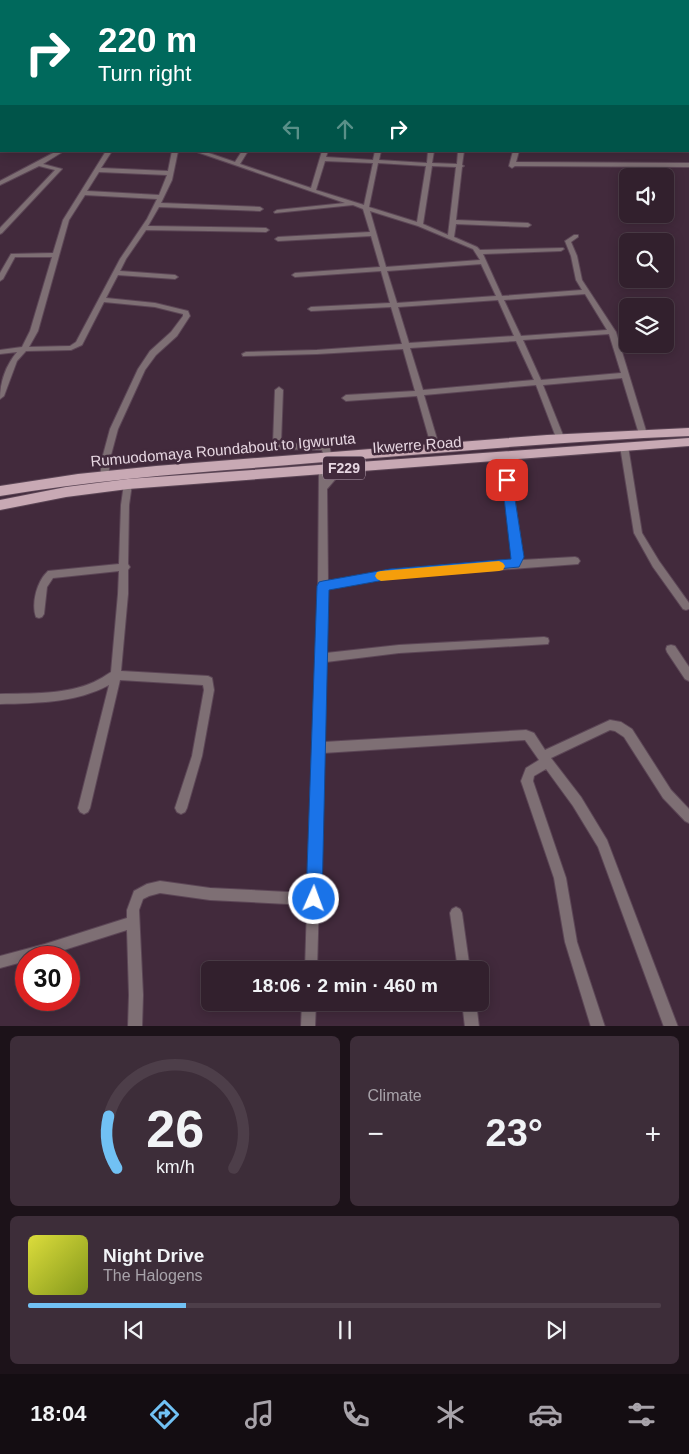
<!DOCTYPE html>
<meta charset="utf-8">
<style>
body{margin:0;font-family:Arial,sans-serif;background:#3d2d39;color:#f1f3f6;height:100vh;display:flex;flex-direction:column;font-size:19px;white-space:nowrap}
*{box-sizing:border-box;margin:0}
p{font-size:16px;color:#a8a3aa}
.icon{flex:none;width:28px;height:28px;fill:none;stroke:currentColor;stroke-width:2;stroke-linecap:round;stroke-linejoin:round}
.map{position:relative;height:1026px;overflow:hidden}
.drawer{display:flex;flex-direction:column;gap:10px;padding:10px;background:#1c1219;flex:1}
.drawer>*{flex:none}
.hud{position:absolute;left:0px;top:0px;width:690px;height:152px;box-shadow:0 2px 12px #0003,0 0 0 1px #4d3e49;background:#00695c;color:#fff;overflow:hidden}
.controls{position:absolute;left:619px;top:168px;display:grid;gap:10px}
.controls a{display:grid;place-items:center;width:55px;height:55px;border-radius:8px;background:#32202d;box-shadow:0 2px 12px #0003,0 0 0 1px #4d3e49;font-size:25px}
.speed{position:absolute;left:15px;top:946px;display:flex;gap:10px;font-size:25px;font-weight:700;text-align:center}
.speed>*{display:grid;place-content:center;width:65px;height:65px;border-radius:50%;background:#32202d;box-shadow:0 2px 12px #0003,0 0 0 1px #4d3e49;line-height:1}
.speed .limit{border:8px solid #d22;background:#fff;color:#111}
.pin{position:absolute;display:grid;place-items:center;width:42px;height:42px;color:#fff;margin:-21px;border-radius:10px;box-shadow:0 2px 8px #0006}
.me{position:absolute;width:55px;margin:-28px;rotate:2deg;stroke-linejoin:round;filter:drop-shadow(0 0 4px #0008)}
.turn{display:flex;align-items:center;gap:18px;height:105px;padding:0 15px;font-size:22px}
.turn .icon{width:65px;height:65px;stroke-width:2.5}
.turn b{display:block;font-size:35px;line-height:42px}
.lanes{display:flex;align-items:center;height:48px;padding:0 15px;background:#0003;justify-content:center;gap:25px;direction:ltr}
.lanes .off{opacity:.35}
.big{font-size:38px;font-weight:600;line-height:1.1}
.drawer .tile{flex:1;display:flex;flex-direction:column;justify-content:center;gap:8px;min-width:0;padding:0 18px;border-radius:8px;background:#3d2d39}
.drawer .dial{align-items:center;gap:0}
.dial svg{height:130px;overflow:visible;fill:none;stroke:#4d3e49;stroke-width:7;stroke-linecap:round;text-anchor:middle}
.dial text{fill:#f1f3f6;stroke:none}
.song{display:flex;align-items:center;gap:15px}
.cover{width:60px;height:60px;border-radius:8px;background:linear-gradient(135deg,hsl(60 70% 55%),hsl(70 70% 35%))}
.played{height:5px;border-radius:2px;background:linear-gradient(90deg,#71c1f4 25%,#4d3e49 25%)}
.keys{display:flex;justify-content:space-around;direction:ltr}
.heat{display:flex;justify-content:space-between;align-items:center;font-size:28px;direction:ltr}
.drawer .tiles{flex:1;display:grid;gap:10px;grid-template-columns:1fr 1fr}
.tile:last-child{grid-column:span 2}
.trip{position:absolute;left:201px;top:961px;width:288px;height:50px;border-radius:8px;background:#32202d;box-shadow:0 2px 12px #0003,0 0 0 1px #4d3e49;font-weight:600;line-height:50px;text-align:center}
.tabs{display:flex;height:80px;justify-content:space-around;align-items:center;background:#140d12;color:#a8a3aa}
.tabs .icon{width:35px;height:35px}
.tabs .active{color:#71c1f4}
.tabs b{font-size:22px;color:#f1f3f6}
.map>svg:first-child{display:block}
.lines{fill:none;stroke-linecap:round;stroke-linejoin:round}
.street-casing{stroke:#5c4656;stroke-width:2}
.primary-casing{stroke:#5c4656;stroke-width:2}
.street{fill:#7e6f74;fill-rule:evenodd}
.primary{fill:#c8a9b4;fill-rule:evenodd}
.route{fill:#1a73e8;stroke:#114b97}
.slow{fill:#f59e0b}
.labels{text-anchor:middle;stroke-width:5;stroke-linejoin:round;paint-order:stroke}
.shield{fill:#422a3c;stroke:#b5a2b0;stroke-width:1}
.shield-label{font-size:14px;font-weight:bold;fill:#e6d6e1}
.street-label{font-size:15px;fill:#e6d6e1;stroke:#422a3c}
</style>
<div class="map">
<svg width="689" height="1027" viewBox="0 0 689 1027">
<rect width="100%" height="100%" fill="#422a3c"/>
<g class="lines">
<defs>
<g id="street">
<rect x="114" y="0" width="4" height="1"/>
<rect x="265" y="0" width="4" height="1"/>
<rect x="303" y="0" width="4" height="1"/>
<rect x="341" y="0" width="4" height="1"/>
<rect x="0" y="26" width="1" height="2"/>
<path d="M0,110l1,1v2l-1,1z"/>
<rect x="0" y="130" width="1" height="4"/>
<path d="M57,151h7l-21,13 19,5 -60,64 -2,1v-6l55,-58 -16,-4 -39,19v-4z"/>
<path d="M106,151h6l-11,17 67,3 4,-20h6l-6,29 -11,23 99,4 3,2 -3,2 -101,-4 -11,19 118,2 3,2 -3,2 -120,-2 -20,29 -6,12 55,4 3,2 -3,2 -57,-4 -12,23 49,5 33,8 2,5 -13,20 -21,19 -11,15 -27,59 -7,26 -3,21 -4,3 -4,-3 3,-21 7,-26 28,-60 12,-18 21,-19 12,-16v-2l-28,-7 -51,-5 -22,43 -11,5 -45,1 -9,10 -13,35 -4,3c0,-17 6,-34 17,-47l-17,2v-4l22,-3 8,-16 22,-74h-37l-12,22 -3,2v-8l11,-19 42,-1 10,-33zM99,172l68,3 -8,20 -72,-4zM85,195l72,4 -10,20 -27,40 -44,83 -6,4 -41,1 9,-16 31,-111z"/>
<path d="M194,151h9l32,11 7,-11h6l-8,13 71,24 11,-37h6l-2,6 47,3 2,-9h6l-2,9 48,3 1,-12h6l-2,12 25,1 1,-13h6l-2,14 2,1 -2,1 -6,53 72,3 3,2 -3,2 -72,-3 -2,13 23,10 3,3 83,-2 1,1 -3,2 -78,3 19,42 80,-6 -6,-10 -5,-24 -6,-15 9,-6h4v2l-7,5 6,14 5,24 34,52 31,102 -1,2 -3,1 -4,-3 -17,-56 -79,7 22,55 -4,3 -4,-3 -21,-55 -112,10 16,54 -4,3 -4,-3 -15,-53 -71,5 -4,-3 4,-3 69,-4 -12,-42 -86,5 -74,2 -1,-2 4,-2 71,-2 85,-6 -11,-37 -80,4 -3,-2 3,-2 79,-4 -9,-32 -86,6 -3,-2 3,-2 85,-6 -9,-31 -93,5 -3,-2 3,-2 92,-5 -7,-23 -10,-4 -78,8 -1,-1 3,-2 68,-7zM325,161l48,2 -9,42 -48,-15zM378,163l48,3 -9,56 -48,-15zM432,166l24,1 -8,68 -25,-11zM370,211l48,15 55,23 7,11 -94,7zM481,264l15,32 -99,7 -10,-32zM585,294l22,36 -86,6 -17,-36zM498,300l16,36 -105,7 -11,-36zM609,334l12,39 -80,7 -18,-40zM516,341l18,39 -111,10 -13,-42z"/>
<path d="M513,151h6l-3,11 173,1v4l-174,-1 -3,2 -3,-2z"/>
<path d="M279,387l4,3 -2,53 48,2 3,13 -1,2h-6l-3,-10 -42,-1 -7,-5 2,-54z"/>
<path d="M624,443l4,3 14,87 17,28 30,42v6l-3,1 -3,-1 -30,-42 -19,-34 -14,-87z"/>
<path d="M504,452l4,3 15,102 -2,3 54,-3 3,1 2,3 -2,3 -188,14 -62,11 -2,64 73,-8 145,-8 4,1 1,3 -1,3 -149,9 -73,9 -2,80 202,-12 8,3 11,17 65,-30 11,2 11,7 39,61 18,19v14l-4,-2 -22,-23 -39,-61 -9,-6 -5,-1 -59,28 30,39 26,43 71,187h-14l-66,-180 -25,-41 -27,-37 -12,7 -1,5 33,97 11,64 28,85h-14l-26,-85 -11,-64 -33,-97 5,-13 13,-8 -14,-20 -202,13 -6,217h-12l2,-65 -97,-5 -50,-7 -11,3 -6,3 -4,11 4,85 -1,32h-14l1,-32 -2,-65 -82,26 -19,2v3l-26,7v-12l45,-12 82,-26v-8l7,-19 13,-7 13,-3 50,7 97,5 11,-307 1,-117 1,-2h6l1,11 11,-12 3,-1 4,3 -18,21 1,92 62,-11 122,-10 1,-3 -13,-102z"/>
<path d="M128,481l4,3 -3,21 -1,59 2,3 -2,3v24l-7,77 87,5 4,2 2,12 -12,66 -15,52 -2,4 -4,2 -4,-2 -2,-4 17,-52 12,-66 -1,-5 -83,-5 -30,128 -2,4 -4,2 -4,-2 -2,-4 31,-123c-33,18 -73,18 -109,19v-10c30,-1 66,1 94,-12 6,-3 11,-6 17,-10l7,-78 1,-23 -66,7 -6,9 -3,27 -2,3 -3,1 -3,-1c-5,-14 1,-36 12,-46l71,-7 2,-59 3,-21z"/>
<path d="M671,645l4,1 14,21v14l-4,-2 -18,-27 -1,-3 1,-3z"/>
<path d="M456,907l4,2 2,4 8,57h-12l-8,-57 2,-4z"/>
<path d="M302,1002h14l-1,25h-14z"/>
<path d="M462,1002h14l3,25h-14z"/>
</g>
<g id="primary">
<path d="M689,428v8c-126,5 -251,17 -377,27 -104,9 -209,15 -312,33v-10l78,-12 78,-8 391,-31z"/>
<path d="M689,438v8l-561,43 -62,8 -66,13v-10l66,-13 62,-8z"/>
</g>
</defs>
<use href="#street" class="street-casing"/>
<use href="#primary" class="primary-casing"/>
<use href="#street" class="street"/>
<use href="#primary" class="primary"/>
</g>
<path class="route" d="M507,476l5,4 12,77 -5,10 -129,12 -61,11 -7,309 -3,5 -5,3 -6,-3 -2,-5 11,-313 2,-4 4,-1 67,-12 121,-10 -9,-79z"/>
<path class="slow" d="M499,561l4,2 2,3 -2,4 -4,1 -118,10 -4,-2 -2,-3 2,-4 4,-1z"/>
<g class="labels">
<rect class="shield" x="323" y="456.5" width="42" height="23" rx="4"/>
<g class="shield-label">
<text x="344" y="473">F229</text>
</g>
<g class="street-label">
<text transform="translate(417 445) rotate(-4)" y="5">Ikwerre Road</text>
<text transform="translate(223 450) rotate(-5)" y="5">Rumuodomaya Roundabout to Igwuruta</text>
</g>
</g>
</svg>
<div class="controls">
<a><svg class="icon" aria-label="sound" viewBox="0 0 24 24"><path d="M4 9h4l5-4v14l-5-4H4zM17 9q2 3 0 6"/></svg></a>
<a><svg class="icon" aria-label="search" viewBox="0 0 24 24"><circle cx="10" cy="10" r="6"/><path d="M15 15l6 6"/></svg></a>
<a><svg class="icon" aria-label="layers" viewBox="0 0 24 24"><path d="M12 4l9 5-9 5-9-5zM3 14l9 5 9-5"/></svg></a>
</div>
<div class="speed"><div class="limit">30</div></div>
<div class="pin" style="left:507px;top:480px;background:#d93025"><svg class="icon" aria-label="arrive" viewBox="0 0 24 24"><path d="M6 21V4h12l-3 4 3 4H6"/></svg></div>
<svg class="me" style="left:314px;top:899px" viewBox="-20 -20 40 40"><circle r="17" fill="#1a73e8" stroke="#fff" stroke-width="3"/><path d="M0-11L8 9 0 5-8 9z" fill="#fff"/></svg>
<div class="trip">18:06 · 2 min · 460 m</div>
<div class="hud">
<div class="turn"><svg class="icon" aria-label="right" viewBox="0 0 24 24"><path d="M7 20v-9h11M14 6l5 5-5 5"/></svg><div><b>220 m</b>Turn right</div></div>
<div class="lanes"><svg class="icon off" aria-label="left" viewBox="0 0 24 24"><path d="M17 20v-9H6M10 6l-5 5 5 5"/></svg><svg class="icon off" aria-label="ahead" viewBox="0 0 24 24"><path d="M12 20V5M6 11l6-6 6 6"/></svg><svg class="icon" aria-label="right" viewBox="0 0 24 24"><path d="M7 20v-9h11M14 6l5 5-5 5"/></svg></div>
</div>
</div>
<section class="drawer">
<div class="tiles">
<div class="tile dial"><svg viewBox="0 0 100 80">
<path d="M14 69A42 42 0 1 1 86 69"/>
<path d="M14 69A42 42 0 0 1 9 37" stroke="#71c1f4"/>
<text x="50" y="56" font-size="32" font-weight="700">26</text>
<text x="50" y="72" font-size="11">km/h</text>
</svg></div>
<div class="tile"><p>Climate</p>
<div class="heat"><a>−</a><b class="big">23°</b><a>+</a></div>
</div>
<div class="tile">
<div class="song"><i class="cover"></i><div><b>Night Drive</b><p>The Halogens</p></div></div>
<div class="played"></div>
<div class="keys"><svg class="icon" aria-label="previous" viewBox="0 0 24 24"><path d="M18 5L8 12l10 7zM5 5v14"/></svg><svg class="icon" aria-label="pause" viewBox="0 0 24 24"><path d="M8 5v14M16 5v14"/></svg><svg class="icon" aria-label="next" viewBox="0 0 24 24"><path d="M6 5l10 7-10 7zM19 5v14"/></svg></div>
</div>
</div>
</section>
<nav class="tabs">
<b>18:04</b>
<svg class="icon active" aria-label="directions" viewBox="0 0 24 24"><path d="M12 3l9 9-9 9-9-9zM9 14v-3h6M13 9l2 2-2 2"/></svg>
<svg class="icon" aria-label="music" viewBox="0 0 24 24"><path d="M9 18V5l10-2v13"/><circle cx="6" cy="18" r="3"/><circle cx="16" cy="16" r="3"/></svg>
<svg class="icon" aria-label="phone" viewBox="0 0 24 24"><path d="M5 4h4l2 5-3 2q2 4 5 5l2-3 5 2v4C11 20 4 13 5 4z"/></svg>
<svg class="icon" aria-label="climate" viewBox="0 0 24 24"><path d="M12 3v18M4 7l16 10M4 17L20 7"/></svg>
<svg class="icon" aria-label="car" viewBox="0 0 24 24"><path d="M5 17H2v-5l4-1 3-4h7l3 4 3 1v5h-3M9 17h6M6 11h13"/><circle cx="7" cy="17" r="2"/><circle cx="17" cy="17" r="2"/></svg>
<svg class="icon" aria-label="filters" viewBox="0 0 24 24"><path d="M4 7h16M4 17h16"/><circle cx="9" cy="7" r="2"/><circle cx="15" cy="17" r="2"/></svg>
</nav>
